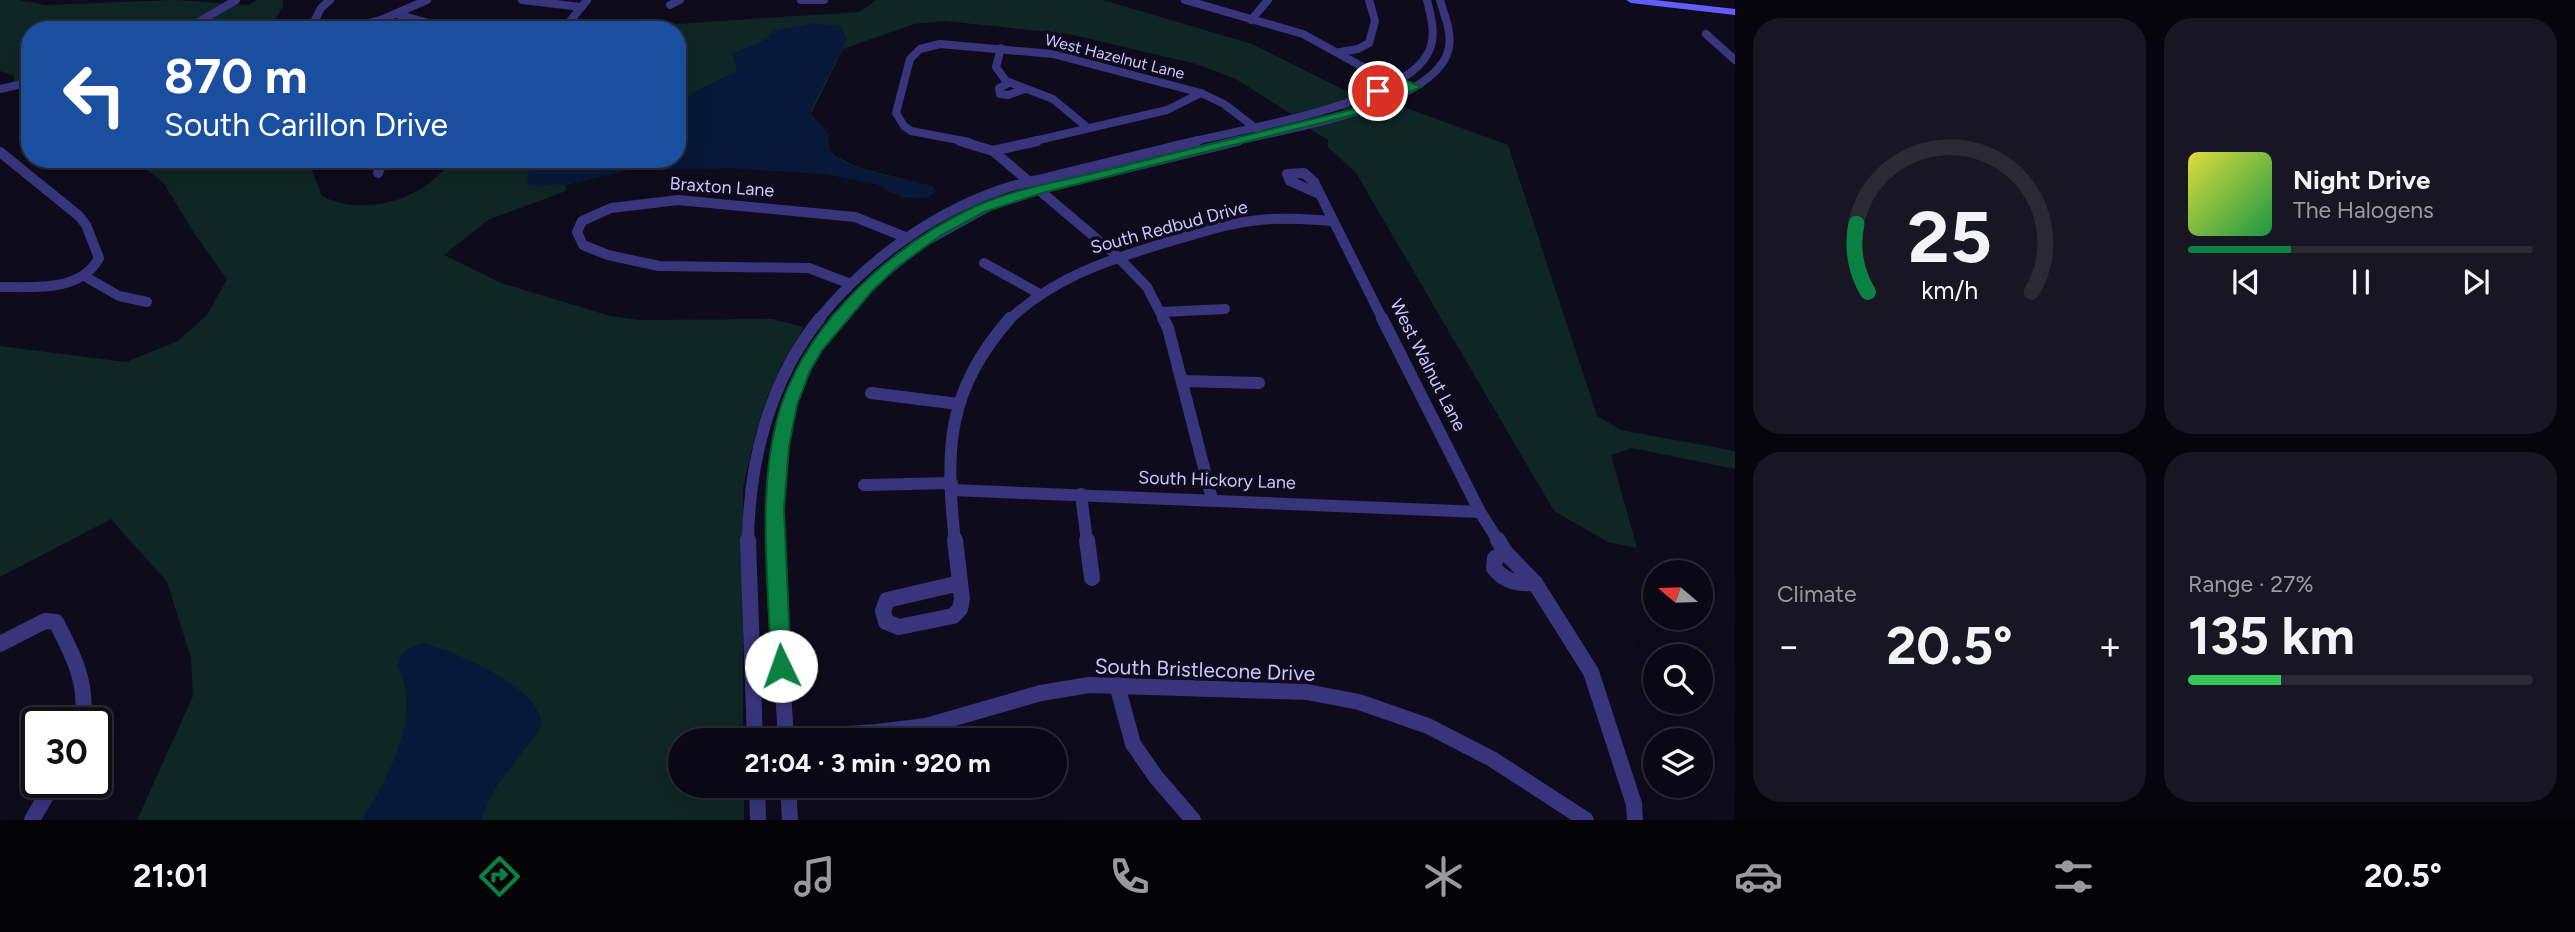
<!DOCTYPE html>
<meta charset="utf-8">
<style>
body{margin:0;font-family:Figtree,sans-serif;background:#181622;color:#f1f3f6;height:100vh;display:flex;flex-direction:column;font-size:26px;white-space:nowrap}
*{box-sizing:border-box;margin:0}
p{font-size:23px;color:#999aa0}
.icon{flex:none;width:38px;height:38px;fill:none;stroke:currentColor;stroke-width:2;stroke-linecap:round;stroke-linejoin:round}
.map{position:relative;flex:1;overflow:hidden}
.panel{display:flex;flex-direction:column;gap:18px;padding:18px;background:#06040c;width:840px}
.panel>*{flex:none}
.hud{position:absolute;left:21px;top:21px;width:665px;height:147px;border-radius:28px;box-shadow:0 7px 28px #0002,0 0 0 2px #2a2934;background:#1a4fa0;color:#fff;overflow:hidden}
.needle{width:46px;rotate:289deg}
.buttons{position:absolute;left:1643px;top:560px;display:grid;gap:14px}
.buttons a{display:grid;place-items:center;width:70px;height:70px;border-radius:50%;background:#0a0815;box-shadow:0 7px 28px #0002,0 0 0 2px #2a2934;font-size:35px}
.speed{position:absolute;left:21px;top:707px;display:flex;gap:14px;font-size:35px;font-weight:700;text-align:center}
.speed>*{display:grid;place-content:center;width:91px;height:91px;border-radius:50%;background:#0a0815;box-shadow:0 7px 28px #0002,0 0 0 2px #2a2934;line-height:1}
.speed .limit{border:4px solid #111;border-radius:10px;background:#fff;color:#111}
.pin{position:absolute;display:grid;place-items:center;width:60px;height:60px;color:#fff;margin:-30px;border:4px solid #fff;border-radius:50%;box-shadow:0 2px 7px #0007}
.me{position:absolute;width:77px;margin:-38px;rotate:357deg;stroke-linejoin:round;filter:drop-shadow(0 0 5px #0008)}
.turn{display:flex;align-items:center;gap:24px;height:147px;padding:0 28px;font-size:32px}
.turn .icon{width:91px;height:91px;stroke-width:2.5}
.turn b{display:block;font-size:49px;line-height:60px}
.big{font-size:52px;font-weight:700;line-height:1.1}
.panel .widget{flex:1;display:flex;flex-direction:column;justify-content:center;gap:10px;min-width:0;padding:0 24px;border-radius:28px;background:#181622}
.panel .dial{align-items:center;gap:0}
.dial svg{height:182px;overflow:visible;fill:none;stroke:#2a2934;stroke-width:7;stroke-linecap:round;text-anchor:middle}
.dial text{fill:#f1f3f6;stroke:none}
.song{display:flex;align-items:center;gap:21px}
.cover{width:84px;height:84px;border-radius:10px;background:linear-gradient(135deg,hsl(60 70% 55%),hsl(140 70% 35%))}
.played{height:7px;border-radius:4px;background:linear-gradient(90deg,#0b8043 30%,#2a2934 30%)}
.keys{display:flex;justify-content:space-around;direction:ltr}
.heat{display:flex;justify-content:space-between;align-items:center;font-size:38px;direction:ltr}
.charge{height:10px;border-radius:5px;background:linear-gradient(90deg,#34c759 27%,#2a2934 0)}
.panel .tiles{flex:1;display:grid;gap:18px;grid-template-columns:repeat(2,1fr)}
.trip{position:absolute;left:668px;top:728px;width:399px;height:70px;border-radius:35px;background:#0a0815;box-shadow:0 7px 28px #0002,0 0 0 2px #2a2934;font-weight:700;line-height:70px;text-align:center}
.dock{display:flex;height:112px;justify-content:space-around;align-items:center;background:#040308;color:#999aa0}
.dock .icon{width:49px;height:49px}
.dock .on{color:#0b8043}
.dock b{font-size:32px;color:#f1f3f6}
main{display:flex;flex:1;min-height:0}
.map>svg:first-child{display:block}
.green{fill:#0e2625}
.water{fill:#081838}
.lines{fill:none;stroke-linecap:round;stroke-linejoin:round}
.minor-far3{stroke:#38357c;stroke-width:8}
.minor-far2{stroke:#38357c;stroke-width:10}
.minor-far1{stroke:#38357c;stroke-width:12}
.minor{stroke:#38357c;stroke-width:16}
.secondary{fill:#635dff;fill-rule:evenodd}
.route{fill:#0b8043;stroke:#07532c;stroke-width:2}
.labels{text-anchor:middle;stroke-width:7;stroke-linejoin:round;paint-order:stroke}
.far-street-label{font-size:16px;fill:#cdc6ff;stroke:#0e0b1c}
.street-label{font-size:18px;fill:#cdc6ff;stroke:#0e0b1c}
.near-street-label{font-size:21px;fill:#cdc6ff;stroke:#0e0b1c}
</style>
<main>
<div class="map">
<svg width="1735" height="820" viewBox="0 0 1735 820">
<rect width="100%" height="100%" fill="#0e0b1c"/>
<g class="green">
<path d="M0,0h19l26,5 129,-5 75,5 8,-5h26v6l-14,24h-239v66l-15,-8 -1,-12 -14,-5z"/>
<path d="M876,0h227l149,44 106,53 -17,5 23,13 34,-10 110,40 89,271 24,14 114,21v18l-103,-21 -21,7 26,93 -29,-6 -54,-31 -198,-338 -28,-26v-7l-20,-12 47,-11 -20,-13 -44,10 -55,-35 -40,-15 -127,-30 -124,-13 -31,3 -71,25 -32,65 17,21 1,14 6,7 25,12 72,18 4,5 -10,7 -23,-1 -26,-13 -53,-10 -93,-6 -102,2 -64,15 1,6 -78,29 -44,35 57,28 109,33 30,4 132,-1 32,8 -22,37 -16,36 -11,35 -12,53v252h-62v46h63v34h-607l56,-124 -2,-38 -24,-76 -56,-63 -111,58v-231l126,16 52,-21 29,-26 20,-36 -33,-46 -31,-51 -31,-23h158l21,9 11,28c35,18 81,9 111,-16 7,-6 14,-11 15,-21h229v-129h-68l2,-2 249,-16z"/>
</g>
<g class="water">
<path d="M813,23l27,3 7,13 -36,70c-1,14 13,15 17,26 2,5 -1,11 2,16 12,19 80,29 102,35l4,5 -10,7h-13l-21,-5 -15,-9 -53,-10 -93,-6 -102,2 -64,15c-14,-4 -25,5 -38,-1l2,-15 11,-10h12l6,5 14,2 30,-7h75l2,-53 17,-15 39,-19 2,-5 -5,-13 29,-12 13,-11z"/>
<path d="M423,643c27,6 132,50 116,87 -2,6 -9,12 -13,17 -17,23 -37,45 -45,73h-119c27,-44 62,-106 35,-156l8,-14z"/>
</g>
<g class="lines">
<g class="minor-far3">
<path d="M522,0l59,7"/>
<path d="M801,0h23"/>
<path d="M1185,0l118,34 58,32 41,16"/>
<path d="M670,5l10,-5"/>
<path d="M396,14l58,16"/>
<path d="M1251,20l17,-20"/>
<path d="M185,30l51,-30"/>
<path d="M310,30l11,-22 9,-8"/>
<path d="M345,30l38,-11 44,-19"/>
<path d="M563,30l24,-30"/>
<path d="M1706,34l29,26"/>
<path d="M1001,48l-5,19 10,14 47,18 35,29"/>
<path d="M1340,52l18,-3 11,-6 6,-22 -6,-21"/>
<path d="M1009,83l-10,5 1,6 8,1 17,-6"/>
<path d="M0,89l30,-7"/>
<path d="M969,142l-58,-11 -7,-5 -8,-13 14,-54 10,-10 20,-5 113,10 148,39 23,11 34,26"/>
<path d="M1030,142l137,-32 34,-17"/>
<path d="M1190,142c54,-13 214,-39 238,-89 9,-17 3,-36 -1,-53"/>
<path d="M1231,142c51,-12 208,-36 218,-95 3,-15 -5,-32 -9,-47"/>
</g>
<g class="minor-far2">
<path d="M960,141l33,10 124,105 30,31 17,33"/>
<path d="M993,151l44,-10"/>
<path d="M0,152l79,64 7,9 13,33c-18,34 -65,29 -99,29"/>
<path d="M378,173l6,-14"/>
<path d="M1319,194l-29,-13 -3,-7 17,-1 10,9 69,138"/>
<path d="M984,263l56,31"/>
<path d="M84,276l35,20 28,6"/>
<path d="M848,283l-39,-15 -150,-2 -51,-11 -25,-10 -6,-13 5,-11 29,-13 67,-8 177,17 50,20"/>
<path d="M1162,312l63,-3"/>
<path d="M818,320c47,-58 111,-105 182,-130 19,-7 41,-10 62,-16 45,-11 90,-22 135,-33"/>
<path d="M836,320l26,-29 57,-46 74,-41 52,-16 193,-47"/>
<path d="M1009,320c47,-45 108,-63 169,-81 24,-7 48,-15 73,-18 27,-4 54,-2 81,0"/>
</g>
<g class="minor-far1">
<path d="M1163,318l5,10 44,171"/>
<path d="M1382,318l98,194 19,30"/>
<path d="M1182,381l77,2"/>
<path d="M871,393l87,11"/>
<path d="M864,485l88,-2"/>
<path d="M952,490l528,22"/>
<path d="M1081,494l6,48"/>
<path d="M748,542c1,-80 21,-161 72,-224"/>
<path d="M774,542c0,-54 4,-115 26,-165 9,-21 23,-40 37,-59"/>
<path d="M955,542c-10,-94 -9,-150 55,-224"/>
</g>
<g class="minor">
<path d="M748,540l7,200"/>
<path d="M774,540l12,200"/>
<path d="M955,540l7,59 -2,10 -7,7 -54,11 -13,-5 -3,-11 4,-11 73,-17"/>
<path d="M1087,540l5,38"/>
<path d="M1498,540l7,12 30,31 56,89 43,132 1,16"/>
<path d="M1505,552l-10,6 -1,10c11,14 24,16 41,15"/>
<path d="M0,644l45,-23 11,1c17,33 33,63 26,101"/>
<path d="M1117,685l16,59 23,33 37,43"/>
<path d="M755,740l122,-8 49,-6 115,-33 48,-8 218,7 52,10 69,24 64,33 94,61"/>
<path d="M757,786l1,34"/>
<path d="M788,786l2,34"/>
<path d="M32,820l22,-38"/>
</g>
<path class="secondary" d="M1626,0h29l80,9v6l-104,-12z"/>
</g>
<path class="route" d="M1394,78h7l20,9 -56,25 -323,81 -58,19 -44,24 -44,32 -24,23 -50,59 -12,21 -13,34 -8,41 -5,63 7,157 -3,6 -7,3 -7,-3 -3,-6c-2,-83 -16,-184 11,-263 29,-84 112,-159 192,-196 42,-19 92,-27 137,-38 82,-21 164,-41 247,-61l48,-21 -8,-3 -16,9h-7v-5z"/>
<g class="labels">
<g class="far-street-label">
<text transform="translate(1115 56) rotate(14)" y="6">West Hazelnut Lane</text>
</g>
<g class="street-label">
<text transform="translate(722 187) rotate(4)" y="6">Braxton Lane</text>
<text transform="translate(1169 227) rotate(-15)" y="6">South Redbud Drive</text>
<text transform="translate(1428 365) rotate(63)" y="6">West Walnut Lane</text>
<text transform="translate(1217 480) rotate(2)" y="6">South Hickory Lane</text>
</g>
<g class="near-street-label">
<text transform="translate(1205 670) rotate(2)" y="7">South Bristlecone Drive</text>
</g>
</g>
</svg>
<div class="buttons">
<a><svg class="needle" viewBox="-14 -14 28 28"><path d="M0-13l5 13h-10z" fill="#e53935"/><path d="M0 13l5-13h-10z" fill="#999aa0"/></svg></a>
<a><svg class="icon" aria-label="search" viewBox="0 0 24 24"><circle cx="10" cy="10" r="6"/><path d="M15 15l6 6"/></svg></a>
<a><svg class="icon" aria-label="layers" viewBox="0 0 24 24"><path d="M12 4l9 5-9 5-9-5zM3 14l9 5 9-5"/></svg></a>
</div>
<div class="speed"><div class="limit">30</div></div>
<div class="pin" style="left:1378px;top:91px;background:#d93025"><svg class="icon" aria-label="arrive" viewBox="0 0 24 24"><path d="M6 21V4h12l-3 4 3 4H6"/></svg></div>
<svg class="me" style="left:781px;top:666px" viewBox="-20 -20 40 40"><circle r="19" fill="#fff"/><path d="M0-13L10 11 0 6-10 11z" fill="#0b8043"/></svg>
<div class="trip">21:04 · 3 min · 920 m</div>
<div class="hud">
<div class="turn"><svg class="icon" aria-label="left" viewBox="0 0 24 24"><path d="M17 20v-9H6M10 6l-5 5 5 5"/></svg><div><b>870 m</b>South Carillon Drive</div></div>
</div>
</div>
<section class="panel">
<div class="tiles">
<div class="widget dial"><svg viewBox="0 0 100 80">
<path d="M14 69A42 42 0 1 1 86 69"/>
<path d="M14 69A42 42 0 0 1 9 39" stroke="#0b8043"/>
<text x="50" y="56" font-size="32" font-weight="700">25</text>
<text x="50" y="72" font-size="11">km/h</text>
</svg></div>
<div class="widget">
<div class="song"><i class="cover"></i><div><b>Night Drive</b><p>The Halogens</p></div></div>
<div class="played"></div>
<div class="keys"><svg class="icon" aria-label="previous" viewBox="0 0 24 24"><path d="M18 5L8 12l10 7zM5 5v14"/></svg><svg class="icon" aria-label="pause" viewBox="0 0 24 24"><path d="M8 5v14M16 5v14"/></svg><svg class="icon" aria-label="next" viewBox="0 0 24 24"><path d="M6 5l10 7-10 7zM19 5v14"/></svg></div>
</div>
<div class="widget"><p>Climate</p>
<div class="heat"><a>−</a><b class="big">20.5°</b><a>+</a></div>
</div>
<div class="widget"><p>Range · 27%</p><b class="big">135 km</b><div class="charge"></div></div>
</div>
</section>
</main>
<nav class="dock">
<b>21:01</b>
<svg class="icon on" aria-label="directions" viewBox="0 0 24 24"><path d="M12 3l9 9-9 9-9-9zM9 14v-3h6M13 9l2 2-2 2"/></svg>
<svg class="icon" aria-label="music" viewBox="0 0 24 24"><path d="M9 18V5l10-2v13"/><circle cx="6" cy="18" r="3"/><circle cx="16" cy="16" r="3"/></svg>
<svg class="icon" aria-label="phone" viewBox="0 0 24 24"><path d="M5 4h4l2 5-3 2q2 4 5 5l2-3 5 2v4C11 20 4 13 5 4z"/></svg>
<svg class="icon" aria-label="climate" viewBox="0 0 24 24"><path d="M12 3v18M4 7l16 10M4 17L20 7"/></svg>
<svg class="icon" aria-label="car" viewBox="0 0 24 24"><path d="M5 17H2v-5l4-1 3-4h7l3 4 3 1v5h-3M9 17h6M6 11h13"/><circle cx="7" cy="17" r="2"/><circle cx="17" cy="17" r="2"/></svg>
<svg class="icon" aria-label="filters" viewBox="0 0 24 24"><path d="M4 7h16M4 17h16"/><circle cx="9" cy="7" r="2"/><circle cx="15" cy="17" r="2"/></svg>
<b>20.5°</b>
</nav>
